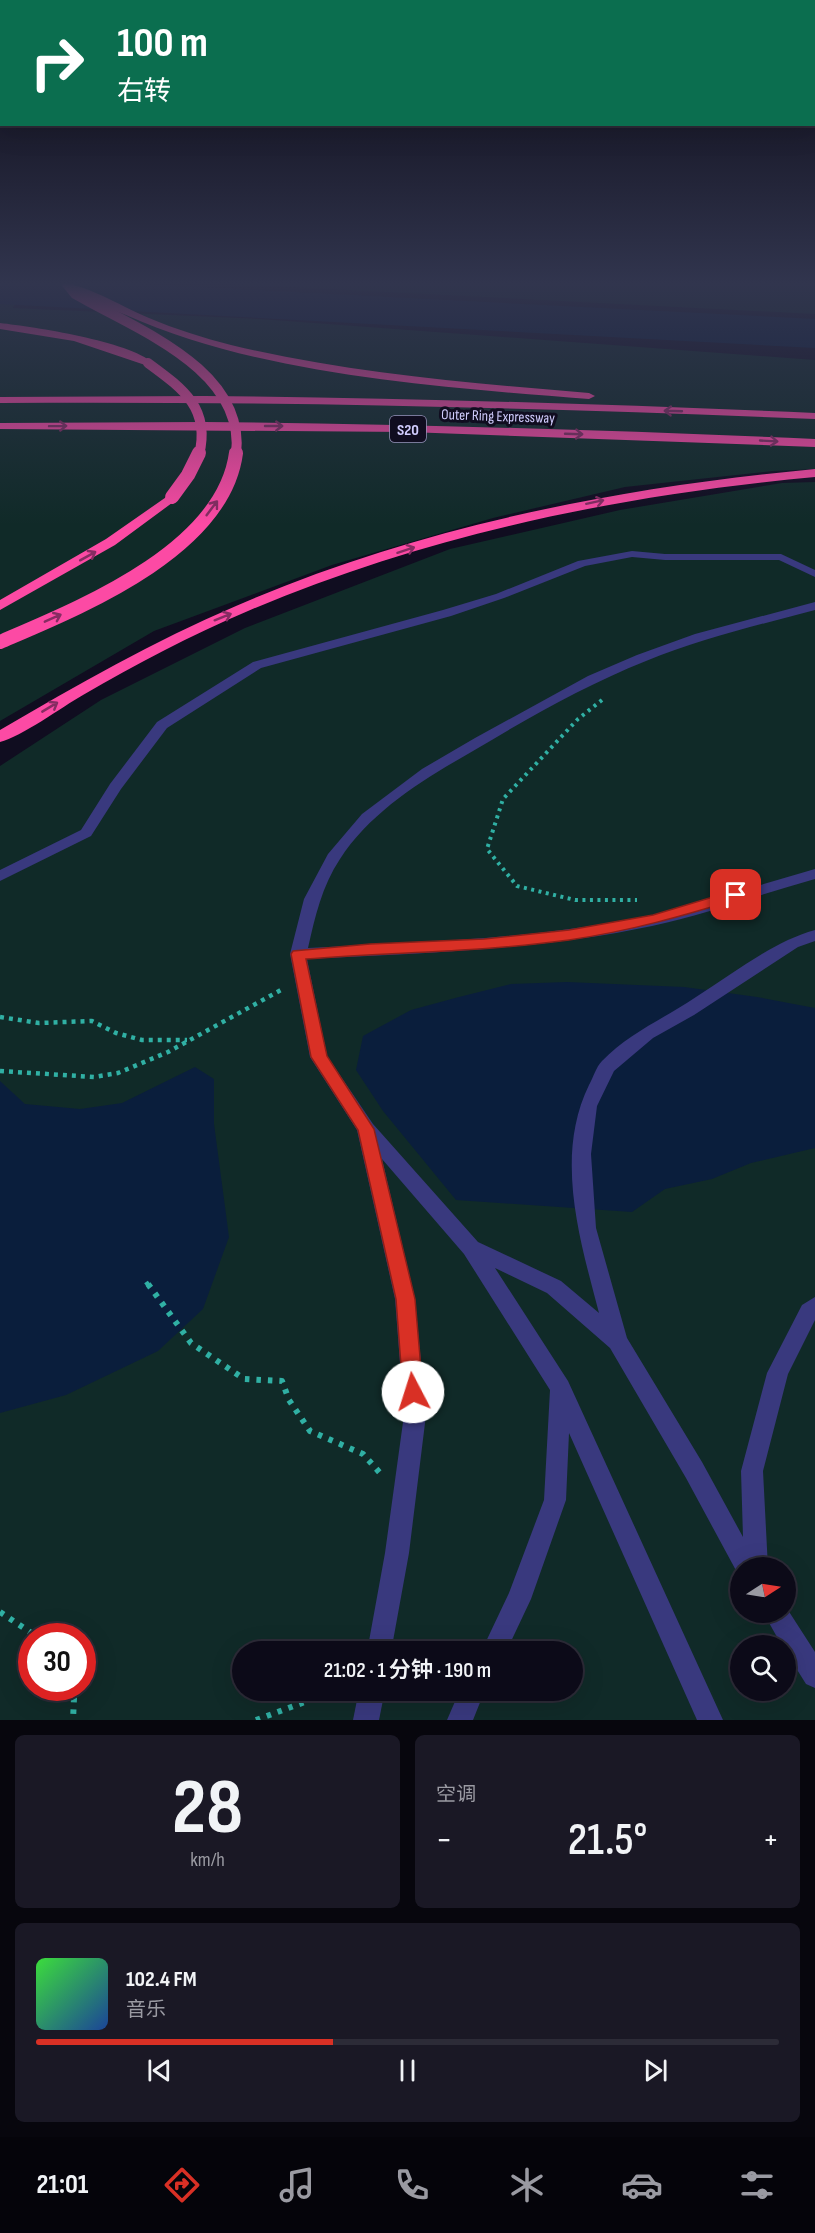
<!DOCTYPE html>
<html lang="zh">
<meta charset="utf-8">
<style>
body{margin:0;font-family:"Sofia Sans Condensed","Noto Sans SC",sans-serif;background:#1a1825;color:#f1f3f6;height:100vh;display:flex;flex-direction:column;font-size:22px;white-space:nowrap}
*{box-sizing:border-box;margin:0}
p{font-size:20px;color:#9a9aa2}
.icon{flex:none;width:33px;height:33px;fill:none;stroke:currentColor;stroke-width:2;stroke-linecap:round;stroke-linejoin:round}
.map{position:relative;height:1720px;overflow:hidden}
.sheet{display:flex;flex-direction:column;gap:15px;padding:15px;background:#07060d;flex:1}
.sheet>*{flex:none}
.banner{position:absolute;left:0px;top:0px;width:816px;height:126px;box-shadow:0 6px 24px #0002,0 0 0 2px #2c2b37;background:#0b6e4f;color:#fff;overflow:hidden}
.needle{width:39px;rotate:78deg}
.fabs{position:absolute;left:730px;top:1557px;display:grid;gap:12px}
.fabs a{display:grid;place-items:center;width:66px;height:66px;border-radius:50%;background:#0c0a18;box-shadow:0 6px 24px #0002,0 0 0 2px #2c2b37;font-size:30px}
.speed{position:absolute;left:18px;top:1623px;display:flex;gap:12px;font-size:30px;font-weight:700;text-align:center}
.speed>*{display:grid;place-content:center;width:78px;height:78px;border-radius:50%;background:#0c0a18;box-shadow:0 6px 24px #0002,0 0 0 2px #2c2b37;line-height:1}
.speed .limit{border:9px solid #d22;background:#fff;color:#111}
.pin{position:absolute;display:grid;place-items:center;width:51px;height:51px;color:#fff;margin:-26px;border-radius:12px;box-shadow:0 3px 9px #0006}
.me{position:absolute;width:66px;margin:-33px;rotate:355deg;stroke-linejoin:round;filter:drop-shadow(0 0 4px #0008)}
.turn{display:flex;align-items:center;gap:21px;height:126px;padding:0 18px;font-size:27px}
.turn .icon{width:78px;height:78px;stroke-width:2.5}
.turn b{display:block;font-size:42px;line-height:51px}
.big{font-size:45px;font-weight:600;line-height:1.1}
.sheet .widget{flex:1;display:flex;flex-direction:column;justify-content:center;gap:9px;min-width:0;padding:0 21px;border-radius:9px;background:#1a1825}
.sheet .dial{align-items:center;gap:0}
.dial b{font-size:78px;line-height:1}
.song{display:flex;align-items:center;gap:18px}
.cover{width:72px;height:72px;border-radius:9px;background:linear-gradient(135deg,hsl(120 70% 55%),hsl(220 70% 35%))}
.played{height:6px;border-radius:3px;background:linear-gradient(90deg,#d93025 40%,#2c2b37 40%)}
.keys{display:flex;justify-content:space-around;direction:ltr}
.heat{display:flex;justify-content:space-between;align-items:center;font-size:33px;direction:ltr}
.sheet .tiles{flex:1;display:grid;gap:15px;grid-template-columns:1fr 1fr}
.widget:last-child{grid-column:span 2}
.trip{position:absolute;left:232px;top:1641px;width:351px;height:60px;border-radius:30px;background:#0c0a18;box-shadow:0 6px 24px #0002,0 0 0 2px #2c2b37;font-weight:600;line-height:60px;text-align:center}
.tabs{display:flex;height:96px;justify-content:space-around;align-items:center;background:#05040a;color:#9a9aa2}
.tabs .icon{width:42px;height:42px}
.tabs .selected{color:#d93025}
.tabs b{font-size:27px;color:#f1f3f6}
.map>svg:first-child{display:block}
.green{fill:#102a28;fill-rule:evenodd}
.water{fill:#0a1e3c}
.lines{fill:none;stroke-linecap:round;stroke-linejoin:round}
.path-far2{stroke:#30b0a4;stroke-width:4;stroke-dasharray:3 4.5;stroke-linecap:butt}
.path-far1{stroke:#30b0a4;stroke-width:4.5;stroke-dasharray:4 5;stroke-linecap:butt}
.path{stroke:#30b0a4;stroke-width:6;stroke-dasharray:4.5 7;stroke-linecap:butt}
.street{fill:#39397e;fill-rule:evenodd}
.highway{fill:#fc4aa4;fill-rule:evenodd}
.highway-bridge-far1{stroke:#fc4aa4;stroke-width:10}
.highway-bridge{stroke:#fc4aa4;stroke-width:14}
.oneway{stroke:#862c62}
.route{fill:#d93025;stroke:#8d1f18;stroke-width:1.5}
.labels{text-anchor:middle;stroke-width:6;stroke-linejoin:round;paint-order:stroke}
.far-street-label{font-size:15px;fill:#d1cdfe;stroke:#100d20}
.shield{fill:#100d20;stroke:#9793bb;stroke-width:1.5}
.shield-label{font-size:16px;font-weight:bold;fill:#d1cdfe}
</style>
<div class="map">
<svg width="815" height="1720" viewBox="0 0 815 1720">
<rect width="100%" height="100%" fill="#100d20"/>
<g class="green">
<path d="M0,284h24l-11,24 247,11 555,41v109l-42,2 -148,16 -132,31 -161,47 -178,66 -154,90z"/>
<path d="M232,284h583v30z"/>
<path d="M815,482v1238h-815v-954l101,-66 144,-72 205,-79 170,-39 162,-27zM741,1568h45v44h-45zM32,1636h50v52h-50zM741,1646h45v44h-45zM243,1652h330v38h-330z"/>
</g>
<g class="water">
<path d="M0,284h138l677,35v29l-815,-44z"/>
<path d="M567,982l117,5 73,10 58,11v140l-64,15 -39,16 -47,10 -33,23 -176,-12 -73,-89 -27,-41 7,-34 48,-26 48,-13 52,-13z"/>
<path d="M195,1067l19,12v45l15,113 -26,72 -45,42 -92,44 -66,18v-332l25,23 55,5 42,-6z"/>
</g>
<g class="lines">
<path class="path-far2" d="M602,700l-24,19 -75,80 -16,50 30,37 58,14h62"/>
<g class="path-far1">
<path d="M0,1017l39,6 53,-2 24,12 26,7h45"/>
<path d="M0,1071l94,6 24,-4 50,-21 113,-62"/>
<path d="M146,1282l3,4"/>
</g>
<g class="path">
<path d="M148,1284l43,59 53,36 38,2 7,19 21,31 53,23 17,19"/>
<path d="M0,1612l36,24"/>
<path d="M68,1688l6,10 -1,22"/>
<path d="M256,1720l65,-24 22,-4"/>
</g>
<g class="street">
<path d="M632,551l33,3h116l34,16v7l-36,-17h-114l-33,-3 -47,9 -81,32 -53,18 -190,52 -94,60 -46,61 -30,47 -91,45v-11l81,-40 29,-46 47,-62 96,-60 190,-52 53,-16 82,-33z"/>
<path d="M815,602v8c-57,15 -115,29 -169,51 -60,24 -118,57 -173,90 -49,28 -102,60 -133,108 -18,27 -25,58 -32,89 115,-6 231,-9 344,-33 55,-12 109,-31 163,-46v10c-54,15 -108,35 -163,47 -113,24 -229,27 -345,33l20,97 46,68 105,118 83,39 38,32c-19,-73 -45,-156 -10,-228 4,-7 7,-18 13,-24 27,-28 63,-43 94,-64 38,-24 76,-55 119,-67v11l-17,6 -104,68 -41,23 -39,33 -17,35 -6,48 5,74 31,110 75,124 41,75 -2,-66 26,-98 35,-68 13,-8v23l-27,54 -25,97 5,97h-27v9l-2,-1 -53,-98 -76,-130 -63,-55 -52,-25 73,113 155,339h-26l-128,-287 -3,67 -35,99 -25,53h-25l28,-59 35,-93 6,-110 -86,-136 -82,-95 33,140 11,116 -17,138 -18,99h-24l18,-99 19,-138 -9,-116 -38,-169 -47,-73 -20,-103 14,-55 24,-45 34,-40 60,-45 53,-31 113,-62 49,-21 58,-21z"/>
<path d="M786,1607l29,45v36l-9,-4 -20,-32v-6h-4l-19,-34h23z"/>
<path d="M359,1690h26l-6,30h-26z"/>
<path d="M460,1690h25l-12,30h-26z"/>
</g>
<g class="highway">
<path d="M65,284c18,-1 64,26 84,34 26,11 55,20 82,27 117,28 239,38 358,48l6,3 -6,3c-149,-12 -326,-23 -463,-84 -20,-8 -45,-17 -61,-31z"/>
<path d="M0,323c34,4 129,18 153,40l-5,3 -74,-25 -74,-12z"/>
<path d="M204,396c204,2 407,8 611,17v6c-272,-11 -543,-18 -815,-16v-6z"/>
<path d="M204,422c204,2 407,8 611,17v8l-407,-15 -408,-3v-6z"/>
<path d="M815,469v8c-194,18 -387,57 -567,134 -57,24 -112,53 -165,84 -21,12 -62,42 -83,47v-12c77,-45 154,-89 236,-124 183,-80 381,-118 579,-137z"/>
<path d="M172,493l6,4 -2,3 -61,45 -115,65v-10l106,-61z"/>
</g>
<g class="highway-bridge-far1">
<path d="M67,284l8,10c60,35 172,75 161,161"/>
<path d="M148,363c34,25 63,45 51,92"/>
</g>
<g class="highway-bridge">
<path d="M172,497l16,-22 11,-22"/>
<path d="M0,642c79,-34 223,-91 236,-189"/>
</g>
</g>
<defs><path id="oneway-shaft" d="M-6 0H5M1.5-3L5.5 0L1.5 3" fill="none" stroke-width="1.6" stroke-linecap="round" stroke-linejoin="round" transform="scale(1.5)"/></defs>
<g class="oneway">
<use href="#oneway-shaft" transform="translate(673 411) rotate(-178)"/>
<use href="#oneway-shaft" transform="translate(58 426) rotate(-1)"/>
<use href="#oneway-shaft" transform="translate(274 426)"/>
<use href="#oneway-shaft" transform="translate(574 434) rotate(2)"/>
<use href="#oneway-shaft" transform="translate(769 441) rotate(3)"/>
<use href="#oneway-shaft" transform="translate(595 502) rotate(-12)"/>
<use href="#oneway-shaft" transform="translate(212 508) rotate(-53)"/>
<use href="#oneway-shaft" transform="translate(406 550) rotate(-18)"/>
<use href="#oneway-shaft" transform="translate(88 556) rotate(-29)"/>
<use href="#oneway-shaft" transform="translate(223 617) rotate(-22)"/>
<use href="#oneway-shaft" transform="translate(53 618) rotate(-24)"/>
<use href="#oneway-shaft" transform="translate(50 707) rotate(-31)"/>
</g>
<linearGradient id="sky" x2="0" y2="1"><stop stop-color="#090712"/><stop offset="0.54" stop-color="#31354e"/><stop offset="1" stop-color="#31354e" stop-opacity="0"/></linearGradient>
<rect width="815" height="525" fill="url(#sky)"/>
<path class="route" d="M736,890l5,2 3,3 -3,3c-58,18 -111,33 -172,42 -87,12 -175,12 -263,19l21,97 47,73 41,170 8,93 -3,7 -7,2 -7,-2 -3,-7 -7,-93 -38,-169 -47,-73 -20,-103 2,-3 77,-7 114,-5 85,-9 84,-15z"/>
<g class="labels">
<g class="far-street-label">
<text transform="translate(498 416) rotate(2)" y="5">Outer Ring Expressway</text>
</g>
<rect class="shield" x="390" y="416" width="36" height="26" rx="4.5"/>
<g class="shield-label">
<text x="408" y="435">S20</text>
</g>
</g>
</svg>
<div class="fabs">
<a><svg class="needle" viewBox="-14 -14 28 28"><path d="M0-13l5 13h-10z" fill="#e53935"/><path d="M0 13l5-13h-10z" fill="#9a9aa2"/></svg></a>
<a><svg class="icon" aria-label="search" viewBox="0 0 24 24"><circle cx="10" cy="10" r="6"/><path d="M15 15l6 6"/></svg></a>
</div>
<div class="speed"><div class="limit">30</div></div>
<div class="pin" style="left:736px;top:895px;background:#d93025"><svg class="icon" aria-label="arrive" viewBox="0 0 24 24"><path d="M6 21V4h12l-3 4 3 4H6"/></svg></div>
<svg class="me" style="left:413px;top:1392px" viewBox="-20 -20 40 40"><circle r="19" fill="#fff"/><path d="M0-13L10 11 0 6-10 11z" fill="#d93025"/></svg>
<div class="trip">21:02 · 1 分钟 · 190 m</div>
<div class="banner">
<div class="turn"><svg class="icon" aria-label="right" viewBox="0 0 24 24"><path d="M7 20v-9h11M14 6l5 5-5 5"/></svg><div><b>100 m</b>右转</div></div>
</div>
</div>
<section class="sheet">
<div class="tiles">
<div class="widget dial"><b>28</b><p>km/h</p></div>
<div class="widget"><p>空调</p>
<div class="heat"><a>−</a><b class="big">21.5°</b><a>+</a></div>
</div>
<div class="widget">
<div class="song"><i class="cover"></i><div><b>102.4 FM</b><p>音乐</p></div></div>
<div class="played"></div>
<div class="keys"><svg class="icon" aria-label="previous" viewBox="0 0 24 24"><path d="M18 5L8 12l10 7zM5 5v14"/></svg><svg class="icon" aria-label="pause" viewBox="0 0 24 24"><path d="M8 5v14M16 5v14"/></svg><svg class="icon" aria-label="next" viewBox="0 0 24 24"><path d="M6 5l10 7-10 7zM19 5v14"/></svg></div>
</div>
</div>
</section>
<nav class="tabs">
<b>21:01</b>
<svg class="icon selected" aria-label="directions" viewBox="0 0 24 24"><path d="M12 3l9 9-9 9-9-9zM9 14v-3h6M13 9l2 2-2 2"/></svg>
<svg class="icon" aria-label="music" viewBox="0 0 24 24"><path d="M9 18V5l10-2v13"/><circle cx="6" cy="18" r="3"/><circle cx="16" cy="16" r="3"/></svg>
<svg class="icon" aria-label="phone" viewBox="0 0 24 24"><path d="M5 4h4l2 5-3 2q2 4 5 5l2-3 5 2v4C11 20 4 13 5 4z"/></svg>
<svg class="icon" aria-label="climate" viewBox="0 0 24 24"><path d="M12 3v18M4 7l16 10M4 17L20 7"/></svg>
<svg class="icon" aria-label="car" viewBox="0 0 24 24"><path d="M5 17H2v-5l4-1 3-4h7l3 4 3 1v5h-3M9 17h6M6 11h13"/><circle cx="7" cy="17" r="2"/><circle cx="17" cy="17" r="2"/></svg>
<svg class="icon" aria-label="filters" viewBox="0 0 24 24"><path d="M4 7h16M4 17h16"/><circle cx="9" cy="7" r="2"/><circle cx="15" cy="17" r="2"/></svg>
</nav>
